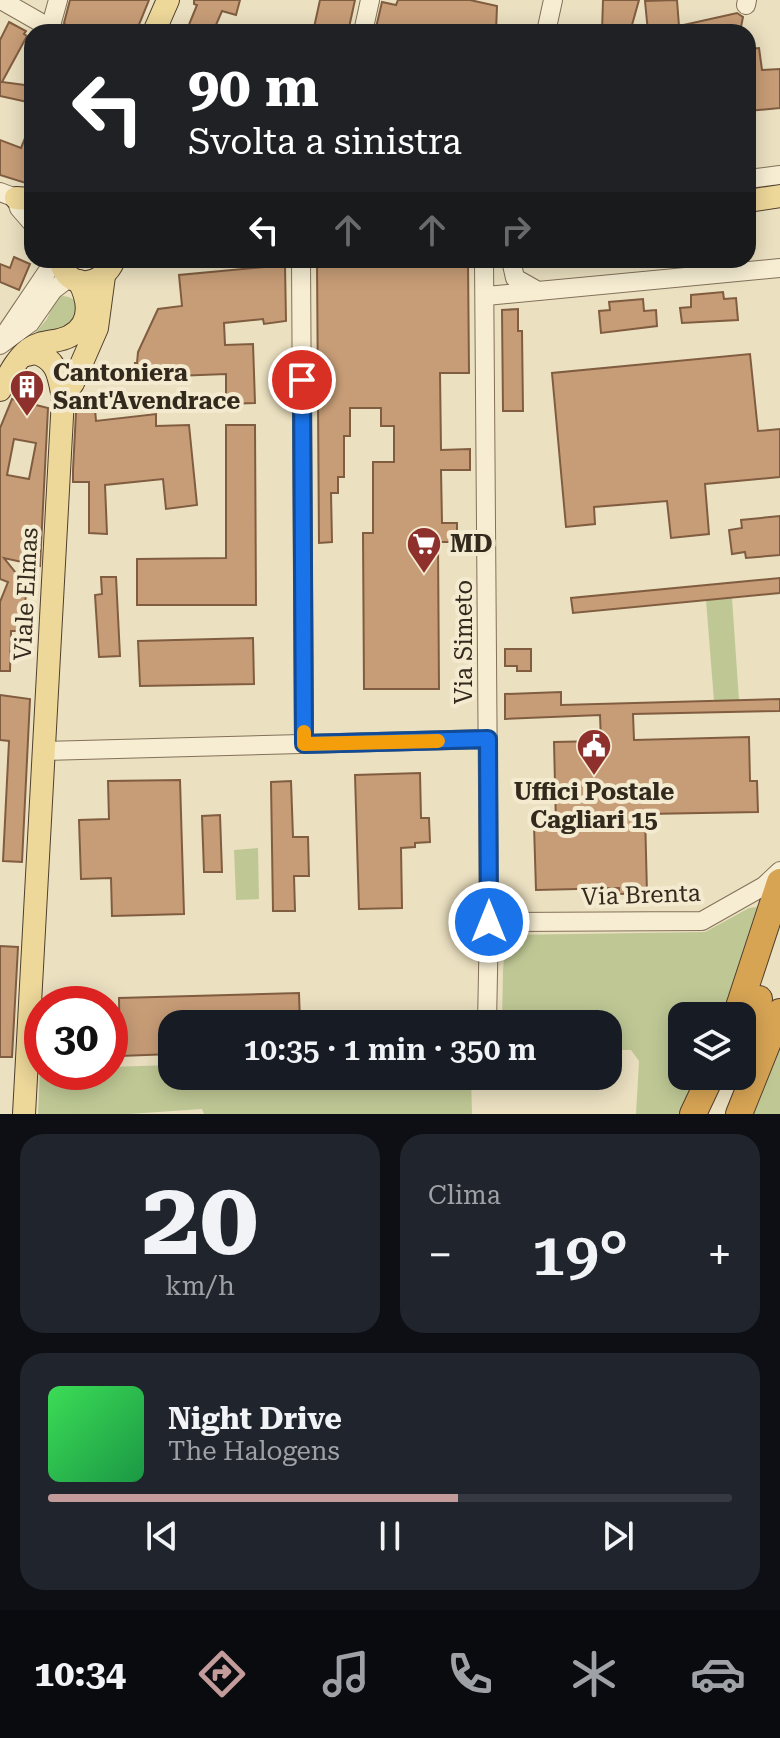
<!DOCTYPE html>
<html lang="it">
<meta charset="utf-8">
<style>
body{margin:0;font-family:"Roboto Serif",serif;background:#20242c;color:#f1f3f6;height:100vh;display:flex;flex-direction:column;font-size:30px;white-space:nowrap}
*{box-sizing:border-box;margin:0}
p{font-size:26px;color:#9ea1a6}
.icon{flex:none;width:44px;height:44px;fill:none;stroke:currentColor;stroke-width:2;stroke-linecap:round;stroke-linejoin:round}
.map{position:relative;height:1114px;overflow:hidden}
.panel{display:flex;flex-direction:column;gap:20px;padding:20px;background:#0d0f14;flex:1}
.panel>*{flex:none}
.guide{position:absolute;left:24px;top:24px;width:732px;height:244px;border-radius:24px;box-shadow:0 4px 20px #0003;background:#202124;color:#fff;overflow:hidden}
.buttons{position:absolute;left:668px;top:1002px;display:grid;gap:16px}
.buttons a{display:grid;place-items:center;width:88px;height:88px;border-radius:16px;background:#171b24;box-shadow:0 4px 20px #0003;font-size:40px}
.speed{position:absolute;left:24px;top:986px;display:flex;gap:16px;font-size:40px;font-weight:700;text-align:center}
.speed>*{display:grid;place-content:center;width:104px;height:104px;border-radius:50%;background:#171b24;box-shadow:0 4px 20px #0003;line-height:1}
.speed .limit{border:12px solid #d22;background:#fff;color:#111}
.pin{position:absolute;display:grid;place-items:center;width:68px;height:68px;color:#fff;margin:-34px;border:4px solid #fff;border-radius:50%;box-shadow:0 2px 8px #0007}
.me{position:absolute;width:88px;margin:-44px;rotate:0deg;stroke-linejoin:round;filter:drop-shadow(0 0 6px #0008)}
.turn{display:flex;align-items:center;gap:28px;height:168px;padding:0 32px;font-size:36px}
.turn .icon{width:104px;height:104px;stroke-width:2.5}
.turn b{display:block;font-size:56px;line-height:68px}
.lanes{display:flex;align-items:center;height:76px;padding:0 32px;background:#0003;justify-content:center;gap:40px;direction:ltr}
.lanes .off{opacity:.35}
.big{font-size:60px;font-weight:600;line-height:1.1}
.panel .tile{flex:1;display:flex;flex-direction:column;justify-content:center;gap:12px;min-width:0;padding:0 28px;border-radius:24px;background:#20242c}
.panel .dial{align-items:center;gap:0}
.dial b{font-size:104px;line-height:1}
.song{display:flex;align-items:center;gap:24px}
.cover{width:96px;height:96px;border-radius:12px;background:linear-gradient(135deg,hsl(130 70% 55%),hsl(140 70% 35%))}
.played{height:8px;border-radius:4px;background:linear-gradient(90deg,#c49b9b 60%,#363941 60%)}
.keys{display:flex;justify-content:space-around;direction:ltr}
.heat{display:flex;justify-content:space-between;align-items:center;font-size:44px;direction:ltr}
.panel .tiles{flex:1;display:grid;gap:20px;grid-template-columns:1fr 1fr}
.tile:last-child{grid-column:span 2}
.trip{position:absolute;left:158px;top:1010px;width:464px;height:80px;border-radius:24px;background:#171b24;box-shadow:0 4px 20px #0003;font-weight:600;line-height:80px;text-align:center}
.tabs{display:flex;height:128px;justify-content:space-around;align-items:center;background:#090b0e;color:#9ea1a6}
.tabs .icon{width:56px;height:56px}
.tabs .selected{color:#c49b9b}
.tabs b{font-size:36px;color:#f1f3f6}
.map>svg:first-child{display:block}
.green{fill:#bfc895}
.building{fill:#c79d77;stroke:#805d40;stroke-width:2;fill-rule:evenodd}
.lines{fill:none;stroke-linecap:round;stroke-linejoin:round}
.minor-casing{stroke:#837159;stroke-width:20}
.major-casing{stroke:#503f2d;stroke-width:24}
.highway-casing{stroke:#503f2d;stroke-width:28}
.minor{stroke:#f6edd2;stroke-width:18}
.major{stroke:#edd799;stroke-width:22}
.highway{stroke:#d7a454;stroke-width:26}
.route-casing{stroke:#114b97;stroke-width:20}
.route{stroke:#1a73e8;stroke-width:14}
.slow{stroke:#f59e0b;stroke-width:14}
.labels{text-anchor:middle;stroke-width:8;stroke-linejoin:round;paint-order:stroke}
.poi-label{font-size:24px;font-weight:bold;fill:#33291d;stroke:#f3eacf;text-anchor:start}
.street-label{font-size:24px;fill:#33291d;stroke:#f3eacf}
</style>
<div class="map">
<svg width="780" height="1114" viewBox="0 0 780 1114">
<rect width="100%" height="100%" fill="#ebe0c0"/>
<g class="green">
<path d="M62,296c13,1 15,6 17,17l-9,15 -41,12 18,-21 8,-19z"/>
<path d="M732,598l7,102 -25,1 -8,-101z"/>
<path d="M258,848l1,51 -23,1 -2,-50z"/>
<path d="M757,907l-35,109h-40v60h17l-18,38h-45l3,-53 -8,-11h-23v-26h-106l1,-53 3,-36 199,-3 44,-24z"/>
<path d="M780,1046v68h-28z"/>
<path d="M172,1065v11h299l1,38h-268l-2,-5 -73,5h-91l2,-46 2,4h68v-5z"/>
</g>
<g class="building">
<path d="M70,0h79l-13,32h-59l-9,-4 -4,-5z"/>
<path d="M194,0h46l-4,15 -14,-4 -9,21h-27l11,-27 -3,-1z"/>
<path d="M320,0h35l-7,32h-35z"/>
<path d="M398,0h72l27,6 -1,26h-121l7,-30 14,3z"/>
<path d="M603,0h36l-9,32h-28z"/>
<path d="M677,0l2,26 58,-13 6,4 -3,15h-92l-3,-31z"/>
<path d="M9,22l17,9 -2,3 3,2 -25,46 30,4v17l-32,-7v-56z"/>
<path d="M759,48l3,22 18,-1v39l-32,3v-62z"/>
<path d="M32,121v64l-32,-10v-35l21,8z"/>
<path d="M14,257l16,7 -11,26 -19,-8v-18l10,4z"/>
<path d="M336,260h81v3l51,-3 1,113h-29l1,77 29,-1v21h-29l1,53h15v19h-19l1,147h-75l-1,-156h10v-71h21v-36h-13v-18h-31v28h-6v41h-6v16h-7l1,49 -13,1 -2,-281z"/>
<path d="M285,265l1,56 -22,3 -1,-5 -39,4 1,22 28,-1 2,59 -29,1v-30l-50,2v-2l-39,3 -2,-14h2l1,-11 20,-43 24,-3 -3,-31z"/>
<path d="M723,292l1,7 12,-1 2,22 -56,3 -2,-15 11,-1v-12z"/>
<path d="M643,299l1,12 12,-1 1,16 -56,7 -2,-22 11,-1 -1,-8z"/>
<path d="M518,309v22h4l1,80h-20l-1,-101z"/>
<path d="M750,354l8,77 22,-2v48l-75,7 4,50 -38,4 -4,-37 -73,6 1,17 -29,3 -14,-154z"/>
<path d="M12,399l36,9 -8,158 -36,-8 28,35 -6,-3 -1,19 -9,22h-5l-1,40h-10v-69l8,-20 -8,-3v-151zM14,439l22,4 -7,36 -22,-4z"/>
<path d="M95,409l1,12 60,-7v12l33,-1 8,80 -31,4 -3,-30 -58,6 2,49 -18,-1v-51h-16v-12l3,-58z"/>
<path d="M226,425h29l1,180h-119v-46l89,-1z"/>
<path d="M780,516v39l-34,3 -1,-6 -13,2 -3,-24 13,-2 -1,-8z"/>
<path d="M101,577h15l4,79 -21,1 -4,-62 7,-1z"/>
<path d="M780,578v15l-207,20 -2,-15z"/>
<path d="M253,638l1,46 -114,2 -2,-45z"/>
<path d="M505,649h26v22h-14v-5h-12z"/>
<path d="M561,692v13l219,-6v12l-147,3 1,26 115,-3 1,44h7l1,31 -113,2 2,79 -28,1v-6l-83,2 -2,-65h22l-2,-83 47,-1 -1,-26 -95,4v-25z"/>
<path d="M0,695l30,4 -8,163 -19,-1 6,-120 -9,-1z"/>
<path d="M420,773l1,45h8l1,24 -15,1v4l-14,1 1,60 -43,1 -4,-134z"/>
<path d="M180,780l4,134 -72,2 -1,-38 -30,1 -2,-59 30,-1 -1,-38z"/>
<path d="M291,781l2,56h15l1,39h-15l1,35h-22l-2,-129z"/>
<path d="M220,815l2,57h-18l-2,-56z"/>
<path d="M0,946l18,1 -6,110h-12z"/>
<path d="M299,993l1,31h-128v30l-52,2 -1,-58z"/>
</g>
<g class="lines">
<defs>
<g id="minor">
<path d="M1,0l56,32"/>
<path d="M746,5l1,-5"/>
<path d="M50,29l8,-29"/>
<path d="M363,32l7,-32"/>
<path d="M546,32l7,-32"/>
<path d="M748,179l32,-4"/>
<path d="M0,192l16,6 3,10 13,15"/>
<path d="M301,260l3,484"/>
<path d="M484,260l5,662 -2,102"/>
<path d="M511,260l4,18 23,13"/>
<path d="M486,296l294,-28"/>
<path d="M1,340l54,-80"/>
<path d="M0,345l30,-22 23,-33 17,-13"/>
<path d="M44,751l444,-12"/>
<path d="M489,922l213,-1 62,-35 16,-15"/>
</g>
<g id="major">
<path d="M154,32l14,-32"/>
<path d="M16,198l16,1"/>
<path d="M748,201l32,-5"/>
<path d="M60,260c8,32 43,27 54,0"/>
<path d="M22,356l13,-3c23,6 24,25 28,45"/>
<path d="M0,390c8,-14 16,-31 29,-41 12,-9 29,-6 41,-13 23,-12 18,-37 9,-55"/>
<path d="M24,1114l39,-716 10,-15 24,-55 7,-52"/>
</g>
<g id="highway">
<path d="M736,1016l44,-134"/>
<path d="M742,1043l17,-44"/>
<path d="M693,1114l18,-38"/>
<path d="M739,1114l41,-102"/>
</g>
</defs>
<use href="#minor" class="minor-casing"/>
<use href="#major" class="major-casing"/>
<use href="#highway" class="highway-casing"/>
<use href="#minor" class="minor"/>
<use href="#major" class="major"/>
<use href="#highway" class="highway"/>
</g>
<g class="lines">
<defs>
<path id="route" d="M302,380l2,364 184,-5 1,183"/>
</defs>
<use href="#route" class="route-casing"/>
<use href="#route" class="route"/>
<path class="slow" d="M304,732v12l134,-3"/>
</g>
<defs>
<symbol id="building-pin" viewBox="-11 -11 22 30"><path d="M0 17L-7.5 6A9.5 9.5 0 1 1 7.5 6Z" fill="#8e302c" stroke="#f3eacf"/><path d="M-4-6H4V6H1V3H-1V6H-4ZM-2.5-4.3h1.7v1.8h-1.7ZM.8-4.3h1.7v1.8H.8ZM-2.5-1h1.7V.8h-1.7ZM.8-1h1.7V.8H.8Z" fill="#fff"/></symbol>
<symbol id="supermarket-pin" viewBox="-11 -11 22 30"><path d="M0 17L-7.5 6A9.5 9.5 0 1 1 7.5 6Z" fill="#8e302c" stroke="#f3eacf"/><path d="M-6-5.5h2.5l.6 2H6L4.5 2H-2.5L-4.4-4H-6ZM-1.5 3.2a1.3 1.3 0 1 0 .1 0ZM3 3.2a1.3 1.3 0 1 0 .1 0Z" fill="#fff"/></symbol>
<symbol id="civic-pin" viewBox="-11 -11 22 30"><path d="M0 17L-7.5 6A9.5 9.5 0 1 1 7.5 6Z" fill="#8e302c" stroke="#f3eacf"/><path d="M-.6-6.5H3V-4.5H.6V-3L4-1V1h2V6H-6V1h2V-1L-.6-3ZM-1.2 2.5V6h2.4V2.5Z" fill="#fff"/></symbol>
</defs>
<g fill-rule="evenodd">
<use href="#building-pin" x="7" y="367" width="40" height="54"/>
<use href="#supermarket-pin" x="404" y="524" width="40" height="54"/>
<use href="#civic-pin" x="574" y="726" width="40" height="54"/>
</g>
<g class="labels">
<g class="poi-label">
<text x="53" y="381">Cantoniera<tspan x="53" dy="28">Sant'Avendrace</tspan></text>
<text x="450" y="552">MD</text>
<text x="594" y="800" text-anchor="middle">Uffici Postale<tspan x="594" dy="28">Cagliari 15</tspan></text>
</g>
<g class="street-label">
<text transform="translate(26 594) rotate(-87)" y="8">Viale Elmas</text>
<text transform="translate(464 642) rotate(-90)" y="8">Via Simeto</text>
<text transform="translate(641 895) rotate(-2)" y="8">Via Brenta</text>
</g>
</g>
</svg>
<div class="buttons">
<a><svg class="icon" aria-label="layers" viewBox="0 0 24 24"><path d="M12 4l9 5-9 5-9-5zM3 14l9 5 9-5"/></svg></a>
</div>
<div class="speed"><div class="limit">30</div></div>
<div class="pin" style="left:302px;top:380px;background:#d93025"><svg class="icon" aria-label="arrive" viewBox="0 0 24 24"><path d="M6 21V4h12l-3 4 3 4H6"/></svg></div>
<svg class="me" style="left:489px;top:922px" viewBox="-20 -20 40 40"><circle r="17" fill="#1a73e8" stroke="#fff" stroke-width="3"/><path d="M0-11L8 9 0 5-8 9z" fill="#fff"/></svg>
<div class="trip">10:35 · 1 min · 350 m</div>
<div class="guide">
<div class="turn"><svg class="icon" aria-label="left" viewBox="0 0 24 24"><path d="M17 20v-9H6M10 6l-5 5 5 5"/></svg><div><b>90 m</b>Svolta a sinistra</div></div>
<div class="lanes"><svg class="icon" aria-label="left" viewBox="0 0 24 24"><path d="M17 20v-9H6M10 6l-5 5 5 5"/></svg><svg class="icon off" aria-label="ahead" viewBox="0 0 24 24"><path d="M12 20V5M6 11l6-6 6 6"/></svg><svg class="icon off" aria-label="ahead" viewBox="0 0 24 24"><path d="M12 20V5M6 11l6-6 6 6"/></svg><svg class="icon off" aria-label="right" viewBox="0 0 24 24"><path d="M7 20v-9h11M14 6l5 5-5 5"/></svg></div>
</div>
</div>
<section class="panel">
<div class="tiles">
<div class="tile dial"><b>20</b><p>km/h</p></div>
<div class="tile"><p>Clima</p>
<div class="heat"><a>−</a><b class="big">19°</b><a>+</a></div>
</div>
<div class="tile">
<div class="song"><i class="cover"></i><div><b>Night Drive</b><p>The Halogens</p></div></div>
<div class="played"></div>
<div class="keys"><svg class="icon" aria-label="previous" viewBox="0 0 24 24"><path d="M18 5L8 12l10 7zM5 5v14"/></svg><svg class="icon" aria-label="pause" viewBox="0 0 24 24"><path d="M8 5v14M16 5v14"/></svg><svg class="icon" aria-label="next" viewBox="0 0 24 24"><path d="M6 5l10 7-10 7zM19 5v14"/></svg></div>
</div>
</div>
</section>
<nav class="tabs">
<b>10:34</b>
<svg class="icon selected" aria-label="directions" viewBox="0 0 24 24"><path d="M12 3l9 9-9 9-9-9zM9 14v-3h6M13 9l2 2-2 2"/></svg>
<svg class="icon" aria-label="music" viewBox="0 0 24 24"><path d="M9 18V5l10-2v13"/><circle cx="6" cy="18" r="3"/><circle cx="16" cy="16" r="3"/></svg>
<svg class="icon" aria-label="phone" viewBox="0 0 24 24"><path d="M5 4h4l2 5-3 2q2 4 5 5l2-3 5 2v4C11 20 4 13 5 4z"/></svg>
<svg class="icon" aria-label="climate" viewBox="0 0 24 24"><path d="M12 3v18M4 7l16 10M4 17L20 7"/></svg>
<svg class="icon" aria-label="car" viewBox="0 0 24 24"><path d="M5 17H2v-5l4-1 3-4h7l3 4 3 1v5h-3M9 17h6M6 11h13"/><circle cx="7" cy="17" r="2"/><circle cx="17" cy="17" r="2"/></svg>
</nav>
